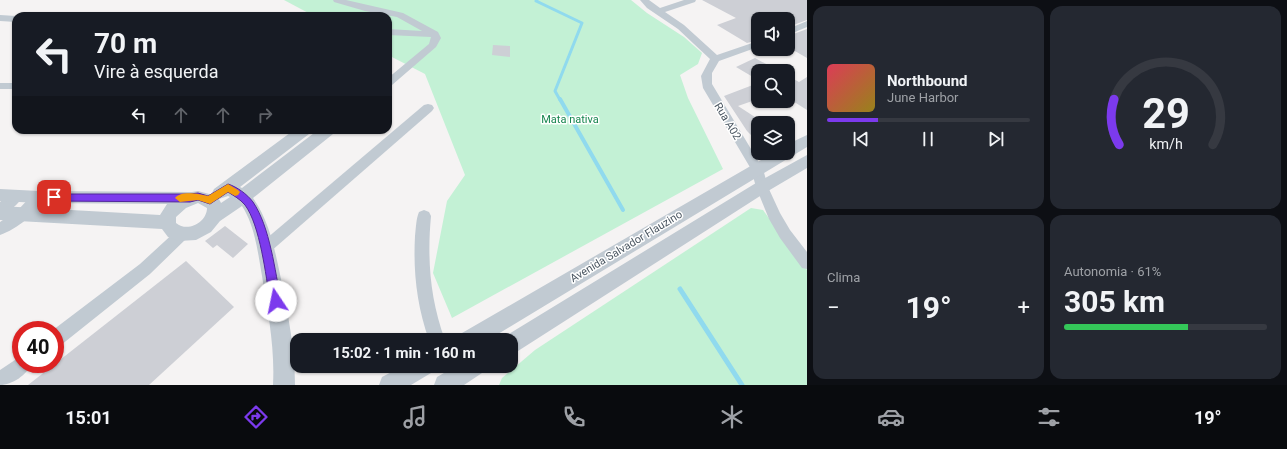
<!DOCTYPE html>
<html lang="pt">
<meta charset="utf-8">
<style>
body{margin:0;font-family:Roboto,sans-serif;background:#242831;color:#f1f3f6;height:100vh;display:flex;flex-direction:column;font-size:15px;white-space:nowrap}
*{box-sizing:border-box;margin:0}
p{font-size:13px;color:#9ea1a6}
.icon{flex:none;width:22px;height:22px;fill:none;stroke:currentColor;stroke-width:2;stroke-linecap:round;stroke-linejoin:round}
.map{position:relative;flex:1;overflow:hidden}
.panel{display:flex;flex-direction:column;gap:6px;padding:6px;background:#0d0f14;width:480px}
.panel>*{flex:none}
.hud{position:absolute;left:12px;top:12px;width:380px;height:122px;border-radius:12px;box-shadow:0 1px 3px #0004;background:#171b24;color:#f1f3f6;overflow:hidden}
.controls{position:absolute;left:751px;top:12px;display:grid;gap:8px}
.controls a{display:grid;place-items:center;width:44px;height:44px;border-radius:8px;background:#171b24;box-shadow:0 1px 3px #0004;font-size:20px}
.speed{position:absolute;left:12px;top:321px;display:flex;gap:8px;font-size:20px;font-weight:700;text-align:center}
.speed>*{display:grid;place-content:center;width:52px;height:52px;border-radius:50%;background:#171b24;box-shadow:0 1px 3px #0004;line-height:1}
.speed .limit{border:6px solid #d22;background:#fff;color:#111}
.pin{position:absolute;display:grid;place-items:center;width:34px;height:34px;color:#fff;margin:-17px;border-radius:8px;box-shadow:0 2px 6px #0006}
.me{position:absolute;width:44px;margin:-22px;rotate:349deg;stroke-linejoin:round;filter:drop-shadow(0 0 3px #0008)}
.turn{display:flex;align-items:center;gap:14px;height:84px;padding:0 16px;font-size:18px}
.turn .icon{width:52px;height:52px;stroke-width:2.5}
.turn b{display:block;font-size:28px;line-height:34px}
.lanes{display:flex;align-items:center;height:38px;padding:0 16px;background:#0003;justify-content:center;gap:20px;direction:ltr}
.lanes .off{opacity:.35}
.big{font-size:30px;font-weight:700;line-height:1.1}
.panel .tile{flex:1;display:flex;flex-direction:column;justify-content:center;gap:6px;min-width:0;padding:0 14px;border-radius:12px;background:#242831}
.panel .dial{align-items:center;gap:0}
.dial svg{height:104px;overflow:visible;fill:none;stroke:#363941;stroke-width:7;stroke-linecap:round;text-anchor:middle}
.dial text{fill:#f1f3f6;stroke:none}
.song{display:flex;align-items:center;gap:12px}
.cover{width:48px;height:48px;border-radius:6px;background:linear-gradient(135deg,hsl(350 70% 55%),hsl(50 70% 35%))}
.played{height:4px;border-radius:2px;background:linear-gradient(90deg,#7c3aed 25%,#363941 25%)}
.keys{display:flex;justify-content:space-around;direction:ltr}
.heat{display:flex;justify-content:space-between;align-items:center;font-size:22px;direction:ltr}
.charge{height:6px;border-radius:3px;background:linear-gradient(90deg,#34c759 61%,#363941 0)}
.panel .tiles{flex:1;display:grid;gap:6px;grid-template-columns:repeat(2,1fr)}
.trip{position:absolute;left:290px;top:333px;width:228px;height:40px;border-radius:12px;background:#171b24;box-shadow:0 1px 3px #0004;font-weight:700;line-height:40px;text-align:center}
.tab-bar{display:flex;height:64px;justify-content:space-around;align-items:center;background:#090b0e;color:#9ea1a6}
.tab-bar .icon{width:28px;height:28px}
.tab-bar .on{color:#7c3aed}
.tab-bar b{font-size:18px;color:#f1f3f6}
main{display:flex;flex:1;min-height:0}
.map>svg:first-child{display:block}
.green{fill:#c3f1d5}
.lines{fill:none;stroke-linecap:round;stroke-linejoin:round}
.stream-far2{stroke:#90daee;stroke-width:3}
.stream-far1{stroke:#90daee;stroke-width:4}
.stream{stroke:#90daee;stroke-width:5}
.building{fill:#cdcfd5}
.minor{fill:#c1cad2;fill-rule:evenodd}
.tertiary{fill:#c1cad2;fill-rule:evenodd}
.route{fill:#7c3aed;stroke:#51269a}
.slow{fill:#f59e0b}
.labels{text-anchor:middle;stroke-width:3;stroke-linejoin:round;paint-order:stroke}
.park-label{font-size:11px;fill:#17864f;stroke:#fff}
.street-label{font-size:11px;fill:#4a5661;stroke:#fff}
</style>
<main>
<div class="map">
<svg width="807" height="385" viewBox="0 0 807 385">
<rect width="100%" height="100%" fill="#f5f3f3"/>
<g class="green">
<path d="M284,0h347l16,13 37,24 18,16 -4,11 -18,11 8,23 35,71 -271,149 -19,-45 14,-72 18,-26 -40,-101 -37,-19v-39h-74z"/>
<path d="M751,208l12,2 44,60v115h-308l3,-7 33,-28z"/>
</g>
<g class="lines">
<path class="stream-far2" d="M537,0l-1,1 46,22 -27,68 5,9"/>
<path class="stream-far1" d="M560,99l63,111"/>
<path class="stream" d="M680,289l62,96"/>
</g>
<g class="building">
<path d="M702,0h105v20l-19,7v-8h-30v21l-11,3 -30,-18 19,-7z"/>
<path d="M807,29v29l-19,-11v-11z"/>
<path d="M493,45l17,1v11l-18,-2z"/>
<path d="M755,58l24,13h-21v9l-22,-13z"/>
<path d="M788,76l11,6 8,-5v33l-19,-12z"/>
<path d="M758,83v16l-20,7 20,13v23l-11,-11 -23,-35z"/>
<path d="M225,226l23,18 -15,14 -16,-13 -4,3 -8,-7z"/>
<path d="M186,261l48,46 -85,78h-121z"/>
</g>
<g class="lines">
<g class="minor">
<path d="M333,0h13l57,13 35,19 3,6 -5,9 -44,38 -4,1v-8l41,-34 2,-7 -43,-2v-6l34,2 -25,-14 -32,-6 -31,-9z"/>
<path d="M640,0h9l11,8 24,-8h12l-1,2 -30,10 19,13 33,30 41,-14v6l-39,14 -7,12v11l51,85 5,18 12,26 10,17 17,22v17l-5,-1 -22,-30 -11,-19 -13,-32 -5,-18 -48,-81 -2,-12 9,-17 -32,-30 -31,-21z"/>
<path d="M0,15l16,1v6l-16,-1z"/>
<path d="M807,21v6l-19,8v-6z"/>
<rect x="0" y="83" width="16" height="6"/>
<path d="M428,104l4,1 2,3 -2,3 -162,141 -5,2 -5,-2 -2,-4 2,-4 164,-139z"/>
<path d="M16,191l5,1 2,4c-4,8 -15,17 -23,19v-13l11,-10z"/>
<path d="M39,192l5,1 2,4c-9,16 -29,32 -46,38v-13l18,-12 16,-17z"/>
<path d="M424,210l5,2 2,4c-4,43 -1,83 14,124h-16c-12,-34 -16,-67 -14,-104 1,-8 1,-17 4,-24z"/>
<path d="M182,228l5,2 2,4 -2,4 -37,36 -89,71 -6,2v-17h-2l87,-66 37,-34z"/>
<path d="M21,356v8h10c-4,11 -19,21 -31,21v-15z"/>
</g>
<g class="tertiary">
<path d="M294,130h17l-2,4 -69,53 2,1 76,-58h17l-2,4 -80,64c17,24 22,53 28,81 7,35 14,70 14,106h-22c2,-37 -5,-73 -11,-109 -4,-23 -7,-50 -20,-70l-22,15 -9,11 -15,8 -17,1 -11,-4 -6,-8 -162,-9v-14l160,9 7,-11 -128,-1 -39,-2v-12l39,2 153,1 6,-1 15,4 -1,-2 2,-4zM228,196l2,1 -9,6 -2,-4zM198,203l9,5c0,14 -19,25 -31,15v-6l10,-9z"/>
<path d="M807,135v12l-319,193h-29l3,-7 311,-180h15v-9z"/>
<path d="M807,155v13l-39,23 -250,160 -7,3v-14h-8l1,-3 252,-154z"/>
<path d="M403,366h31l-3,7 -20,12h-32l3,-8z"/>
<path d="M456,366h29l-3,7 -18,12h-30l3,-8z"/>
</g>
</g>
<path class="route" d="M228,184c9,3 19,10 25,18 17,25 22,69 28,99l-1,4 -4,1 -4,-1 -2,-4c-4,-25 -10,-76 -25,-96 -5,-6 -11,-9 -17,-13l-18,12 -12,-4 -8,2 -136,-1 -4,-4 4,-3h136l8,-1 10,3z"/>
<path class="slow" d="M228,184l10,6 2,2 -2,3 -3,1 -7,-4 -18,12 -12,-4 -18,2 -5,-4c6,-8 25,-4 33,-2z"/>
<g class="labels">
<g class="park-label">
<text x="570" y="123">Mata nativa</text>
</g>
<g class="street-label">
<text transform="translate(728 121) rotate(59)" y="4">Rua A02</text>
<text transform="translate(626 246) rotate(-31)" y="4">Avenida Salvador Flauzino</text>
</g>
</g>
</svg>
<div class="controls">
<a><svg class="icon" aria-label="sound" viewBox="0 0 24 24"><path d="M4 9h4l5-4v14l-5-4H4zM17 9q2 3 0 6"/></svg></a>
<a><svg class="icon" aria-label="search" viewBox="0 0 24 24"><circle cx="10" cy="10" r="6"/><path d="M15 15l6 6"/></svg></a>
<a><svg class="icon" aria-label="layers" viewBox="0 0 24 24"><path d="M12 4l9 5-9 5-9-5zM3 14l9 5 9-5"/></svg></a>
</div>
<div class="speed"><div class="limit">40</div></div>
<div class="pin" style="left:54px;top:197px;background:#d93025"><svg class="icon" aria-label="arrive" viewBox="0 0 24 24"><path d="M6 21V4h12l-3 4 3 4H6"/></svg></div>
<svg class="me" style="left:276px;top:301px" viewBox="-20 -20 40 40"><circle r="19" fill="#fff"/><path d="M0-13L10 11 0 6-10 11z" fill="#7c3aed"/></svg>
<div class="trip">15:02 · 1 min · 160 m</div>
<div class="hud">
<div class="turn"><svg class="icon" aria-label="left" viewBox="0 0 24 24"><path d="M17 20v-9H6M10 6l-5 5 5 5"/></svg><div><b>70 m</b>Vire à esquerda</div></div>
<div class="lanes"><svg class="icon" aria-label="left" viewBox="0 0 24 24"><path d="M17 20v-9H6M10 6l-5 5 5 5"/></svg><svg class="icon off" aria-label="ahead" viewBox="0 0 24 24"><path d="M12 20V5M6 11l6-6 6 6"/></svg><svg class="icon off" aria-label="ahead" viewBox="0 0 24 24"><path d="M12 20V5M6 11l6-6 6 6"/></svg><svg class="icon off" aria-label="right" viewBox="0 0 24 24"><path d="M7 20v-9h11M14 6l5 5-5 5"/></svg></div>
</div>
</div>
<section class="panel">
<div class="tiles">
<div class="tile">
<div class="song"><i class="cover"></i><div><b>Northbound</b><p>June Harbor</p></div></div>
<div class="played"></div>
<div class="keys"><svg class="icon" aria-label="previous" viewBox="0 0 24 24"><path d="M18 5L8 12l10 7zM5 5v14"/></svg><svg class="icon" aria-label="pause" viewBox="0 0 24 24"><path d="M8 5v14M16 5v14"/></svg><svg class="icon" aria-label="next" viewBox="0 0 24 24"><path d="M6 5l10 7-10 7zM19 5v14"/></svg></div>
</div>
<div class="tile dial"><svg viewBox="0 0 100 80">
<path d="M14 69A42 42 0 1 1 86 69"/>
<path d="M14 69A42 42 0 0 1 10 34" stroke="#7c3aed"/>
<text x="50" y="56" font-size="32" font-weight="700">29</text>
<text x="50" y="72" font-size="11">km/h</text>
</svg></div>
<div class="tile"><p>Clima</p>
<div class="heat"><a>−</a><b class="big">19°</b><a>+</a></div>
</div>
<div class="tile"><p>Autonomia · 61%</p><b class="big">305 km</b><div class="charge"></div></div>
</div>
</section>
</main>
<nav class="tab-bar">
<b>15:01</b>
<svg class="icon on" aria-label="directions" viewBox="0 0 24 24"><path d="M12 3l9 9-9 9-9-9zM9 14v-3h6M13 9l2 2-2 2"/></svg>
<svg class="icon" aria-label="music" viewBox="0 0 24 24"><path d="M9 18V5l10-2v13"/><circle cx="6" cy="18" r="3"/><circle cx="16" cy="16" r="3"/></svg>
<svg class="icon" aria-label="phone" viewBox="0 0 24 24"><path d="M5 4h4l2 5-3 2q2 4 5 5l2-3 5 2v4C11 20 4 13 5 4z"/></svg>
<svg class="icon" aria-label="climate" viewBox="0 0 24 24"><path d="M12 3v18M4 7l16 10M4 17L20 7"/></svg>
<svg class="icon" aria-label="car" viewBox="0 0 24 24"><path d="M5 17H2v-5l4-1 3-4h7l3 4 3 1v5h-3M9 17h6M6 11h13"/><circle cx="7" cy="17" r="2"/><circle cx="17" cy="17" r="2"/></svg>
<svg class="icon" aria-label="filters" viewBox="0 0 24 24"><path d="M4 7h16M4 17h16"/><circle cx="9" cy="7" r="2"/><circle cx="15" cy="17" r="2"/></svg>
<b>19°</b>
</nav>
